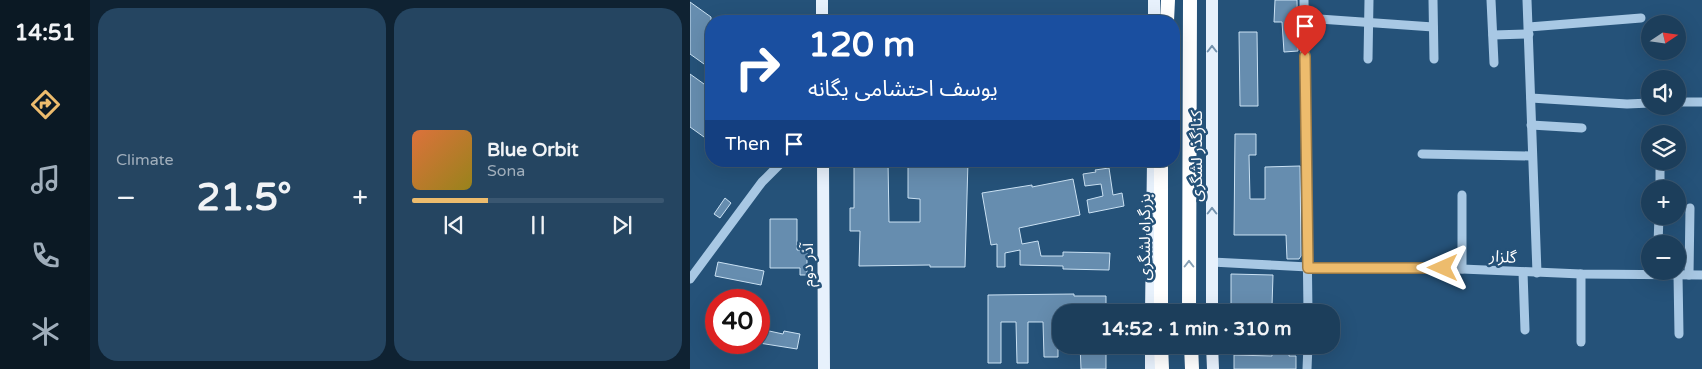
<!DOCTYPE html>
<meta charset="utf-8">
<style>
body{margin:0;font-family:"Varela Round","Noto Sans Arabic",sans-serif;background:#254561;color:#f1f3f6;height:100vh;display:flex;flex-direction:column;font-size:19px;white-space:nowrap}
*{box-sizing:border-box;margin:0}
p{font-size:16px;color:#a0aebb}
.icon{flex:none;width:28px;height:28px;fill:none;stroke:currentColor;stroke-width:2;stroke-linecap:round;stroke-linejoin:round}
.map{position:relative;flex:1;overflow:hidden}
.drawer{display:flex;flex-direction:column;gap:8px;padding:8px;background:#0f2232;width:600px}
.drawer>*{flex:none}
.top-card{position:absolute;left:15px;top:15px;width:475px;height:152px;border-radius:20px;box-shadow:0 5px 20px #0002,0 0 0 1px #3a5771;background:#1a4fa0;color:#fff;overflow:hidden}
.needle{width:32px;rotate:77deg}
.tools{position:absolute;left:951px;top:15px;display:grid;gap:10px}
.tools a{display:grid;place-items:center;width:45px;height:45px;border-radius:50%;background:#1c3e5b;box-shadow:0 5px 20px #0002,0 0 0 1px #3a5771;font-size:25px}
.speed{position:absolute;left:15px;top:289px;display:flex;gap:10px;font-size:25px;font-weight:700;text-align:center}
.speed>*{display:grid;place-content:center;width:65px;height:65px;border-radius:50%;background:#1c3e5b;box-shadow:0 5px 20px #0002,0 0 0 1px #3a5771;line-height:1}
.speed .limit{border:8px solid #d22;background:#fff;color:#111}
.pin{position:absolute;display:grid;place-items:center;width:42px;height:42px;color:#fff;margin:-51px -21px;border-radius:50% 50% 50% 0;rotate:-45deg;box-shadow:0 0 5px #0007}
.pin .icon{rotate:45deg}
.me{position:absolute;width:55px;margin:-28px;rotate:270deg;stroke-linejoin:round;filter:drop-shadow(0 0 4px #0008)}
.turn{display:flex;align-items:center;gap:18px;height:105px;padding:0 20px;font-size:22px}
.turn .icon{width:65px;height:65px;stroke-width:2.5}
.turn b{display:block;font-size:35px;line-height:42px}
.then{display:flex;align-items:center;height:48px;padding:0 20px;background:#0003;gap:10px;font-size:19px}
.big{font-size:38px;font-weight:800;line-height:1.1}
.drawer .card{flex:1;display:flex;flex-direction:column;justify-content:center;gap:8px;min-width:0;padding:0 18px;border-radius:20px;background:#254561}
.song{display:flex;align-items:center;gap:15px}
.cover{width:60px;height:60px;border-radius:8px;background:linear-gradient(135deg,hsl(20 70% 55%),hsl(50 70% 35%))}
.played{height:5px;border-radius:2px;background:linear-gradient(90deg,#edbc6d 30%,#3a5771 30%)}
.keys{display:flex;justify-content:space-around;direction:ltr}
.heat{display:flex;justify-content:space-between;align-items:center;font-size:28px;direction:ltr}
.drawer .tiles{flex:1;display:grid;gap:8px;grid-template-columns:repeat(2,1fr)}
.trip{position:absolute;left:362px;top:304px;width:288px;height:50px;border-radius:20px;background:#1c3e5b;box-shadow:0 5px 20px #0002,0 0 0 1px #3a5771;font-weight:800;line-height:50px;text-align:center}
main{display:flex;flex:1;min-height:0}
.menu{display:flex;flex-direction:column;width:90px;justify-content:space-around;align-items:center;background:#0b1924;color:#a0aebb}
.menu .icon{width:35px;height:35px}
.menu .selected{color:#edbc6d}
.menu b{font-size:22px;color:#f1f3f6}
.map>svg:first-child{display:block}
.building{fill:#668daf;stroke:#cae1f3}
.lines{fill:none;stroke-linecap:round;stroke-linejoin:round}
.minor{stroke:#a8c8e4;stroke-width:9}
.major{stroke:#e7f1fc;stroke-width:12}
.highway{stroke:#fff;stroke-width:14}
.oneway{stroke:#7392ad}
.oneway2{stroke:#87a0b5}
.route-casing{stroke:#9a7a47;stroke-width:12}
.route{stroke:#edbc6d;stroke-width:9}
.labels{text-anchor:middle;stroke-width:5;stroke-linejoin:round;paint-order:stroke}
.street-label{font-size:16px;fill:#fff;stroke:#255279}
</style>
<main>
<nav class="menu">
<b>14:51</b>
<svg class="icon selected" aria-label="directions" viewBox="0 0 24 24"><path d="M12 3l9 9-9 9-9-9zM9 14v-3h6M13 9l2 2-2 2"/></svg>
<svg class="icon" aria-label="music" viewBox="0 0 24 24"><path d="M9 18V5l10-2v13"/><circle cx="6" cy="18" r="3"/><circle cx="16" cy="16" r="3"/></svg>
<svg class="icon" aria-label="phone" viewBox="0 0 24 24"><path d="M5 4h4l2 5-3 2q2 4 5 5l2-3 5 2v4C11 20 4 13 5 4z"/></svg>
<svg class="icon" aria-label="climate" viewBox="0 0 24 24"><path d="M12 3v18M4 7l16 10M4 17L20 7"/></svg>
</nav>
<section class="drawer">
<div class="tiles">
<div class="card"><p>Climate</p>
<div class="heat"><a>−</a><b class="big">21.5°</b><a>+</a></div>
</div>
<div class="card">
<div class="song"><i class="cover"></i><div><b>Blue Orbit</b><p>Sona</p></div></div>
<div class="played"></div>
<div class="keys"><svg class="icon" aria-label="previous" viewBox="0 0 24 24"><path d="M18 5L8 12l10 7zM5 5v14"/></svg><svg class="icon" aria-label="pause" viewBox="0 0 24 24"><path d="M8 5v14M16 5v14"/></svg><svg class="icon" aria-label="next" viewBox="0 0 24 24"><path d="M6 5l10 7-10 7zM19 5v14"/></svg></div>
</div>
</div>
</section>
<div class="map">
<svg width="1012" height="369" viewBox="0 0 1012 369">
<rect width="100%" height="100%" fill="#255279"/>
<g class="building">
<path d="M585,0h22l1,51 -14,1 -2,-30h-8z"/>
<path d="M0,2l21,15v52l-21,-15z"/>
<path d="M549,32h18l1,74h-18z"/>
<path d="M0,74l21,15v53l-21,-15z"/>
<path d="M545,134h21v21h-7l1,44h15v-32l35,-1 1,90 -2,3h-12l-1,-24h-52z"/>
<path d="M164,161h34l1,61h31v-23l-12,-1v-34h29v-3h31l-3,106h-35v-2l-71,1 1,-35h-10v-23h4z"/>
<path d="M419,168l4,27 9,-2 2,13 -35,7 -2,-13 16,-4 -2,-12 -16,2 -2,-12 13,-2 -1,-2z"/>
<path d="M383,179l7,36 -61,13 3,16 16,-3 3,15h22v-4l47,1 -1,17 -46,-1v-3l-43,-1v-15l-15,3v14h-8v-23l-6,1 -9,-52 50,-8v2z"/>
<path d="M35,198l6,5 -11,15 -6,-4z"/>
<path d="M80,219h27v31h10v25h-7v-7h-30z"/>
<path d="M28,262l46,9 -3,14 -46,-9z"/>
<path d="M541,274l42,1 -1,31 -16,-1v7h-25z"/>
<path d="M384,294v2h32v16h-45v10h-3v35h-14l-1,-35h-15v41h-11l-1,-41h-15v41h-13v-68z"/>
<path d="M70,329l23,5 1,-3 16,3 -3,15 -38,-6z"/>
<path d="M390,345h26v24h-25z"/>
<path d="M582,346l18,1 -1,9h7v13h-62v-14l38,1z"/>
</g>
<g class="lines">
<g class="minor">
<path d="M614,0l4,312"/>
<path d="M743,0l1,59"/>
<path d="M801,0l3,63"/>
<path d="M837,0l10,273"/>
<path d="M615,18l128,9"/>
<path d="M839,27l112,-9"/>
<path d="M803,35l36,-1"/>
<path d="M678,59l1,-59"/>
<path d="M841,98l96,6 23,-1"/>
<path d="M988,102h24"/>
<path d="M841,125l51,3"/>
<path d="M732,154l110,2"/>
<path d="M970,189v-19"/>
<path d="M968,244l1,-28"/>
<path d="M522,262l96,5 154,2 119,5 121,1"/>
<path d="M772,269v-74"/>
<path d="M833,272l2,58"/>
<path d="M891,274v68"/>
<path d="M988,275l1,59"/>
<path d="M999,275l1,-67"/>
<path d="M0,279l72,-97 21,-21"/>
<path d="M617,369l1,-24"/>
</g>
<g class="major">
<path d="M132,21v-21"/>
<path d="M464,21v-21"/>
<path d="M133,161l1,208"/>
<path d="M461,312l2,-151"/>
<path d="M522,312v-312"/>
<path d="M522,345l1,24"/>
<path d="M461,369v-24"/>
</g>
<g class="highway">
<path d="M477,21l1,-21"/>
<path d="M471,312v-151"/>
<path d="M499,312l1,-312"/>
<path d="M471,345l1,24"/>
<path d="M501,345l1,24"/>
</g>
</g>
<defs><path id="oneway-chevron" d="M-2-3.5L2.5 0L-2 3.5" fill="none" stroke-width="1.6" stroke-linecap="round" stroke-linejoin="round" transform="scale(1.25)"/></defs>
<g class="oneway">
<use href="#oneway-chevron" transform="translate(522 49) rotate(-90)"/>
<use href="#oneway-chevron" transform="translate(522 211) rotate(-90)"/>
</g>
<use class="oneway2" href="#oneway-chevron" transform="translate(499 264) rotate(-90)"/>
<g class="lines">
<defs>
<path id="route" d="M615,56l3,212h135"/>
</defs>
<use href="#route" class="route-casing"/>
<use href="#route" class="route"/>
</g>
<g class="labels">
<g class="street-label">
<text transform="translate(506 156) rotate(-90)" y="6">کنارگذر لشگری</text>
<text transform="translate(454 237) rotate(-90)" y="6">بزرگراه لشگری</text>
<text transform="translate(813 256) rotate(4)" y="6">گلزار</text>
<text transform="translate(117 265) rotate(-90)" y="6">آذر دوم</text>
</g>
</g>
</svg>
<div class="tools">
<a><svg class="needle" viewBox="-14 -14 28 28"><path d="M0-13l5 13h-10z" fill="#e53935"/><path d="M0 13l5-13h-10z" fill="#a0aebb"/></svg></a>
<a><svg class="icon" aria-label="sound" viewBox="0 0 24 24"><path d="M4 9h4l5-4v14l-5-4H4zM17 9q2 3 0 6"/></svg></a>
<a><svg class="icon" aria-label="layers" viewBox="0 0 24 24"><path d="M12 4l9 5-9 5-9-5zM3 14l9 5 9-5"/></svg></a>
<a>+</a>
<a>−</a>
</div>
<div class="speed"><div class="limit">40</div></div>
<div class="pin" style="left:615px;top:56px;background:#d93025"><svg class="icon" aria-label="arrive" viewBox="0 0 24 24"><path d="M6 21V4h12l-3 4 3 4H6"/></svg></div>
<svg class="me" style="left:753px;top:268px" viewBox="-20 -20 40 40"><path d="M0-17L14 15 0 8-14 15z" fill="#edbc6d" stroke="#fff" stroke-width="4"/></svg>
<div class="trip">14:52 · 1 min · 310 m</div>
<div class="top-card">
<div class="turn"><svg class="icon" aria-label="right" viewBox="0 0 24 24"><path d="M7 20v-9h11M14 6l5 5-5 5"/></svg><div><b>120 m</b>یوسف احتشامی یگانه</div></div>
<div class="then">Then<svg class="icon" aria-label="arrive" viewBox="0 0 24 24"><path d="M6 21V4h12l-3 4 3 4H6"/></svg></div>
</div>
</div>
</main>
